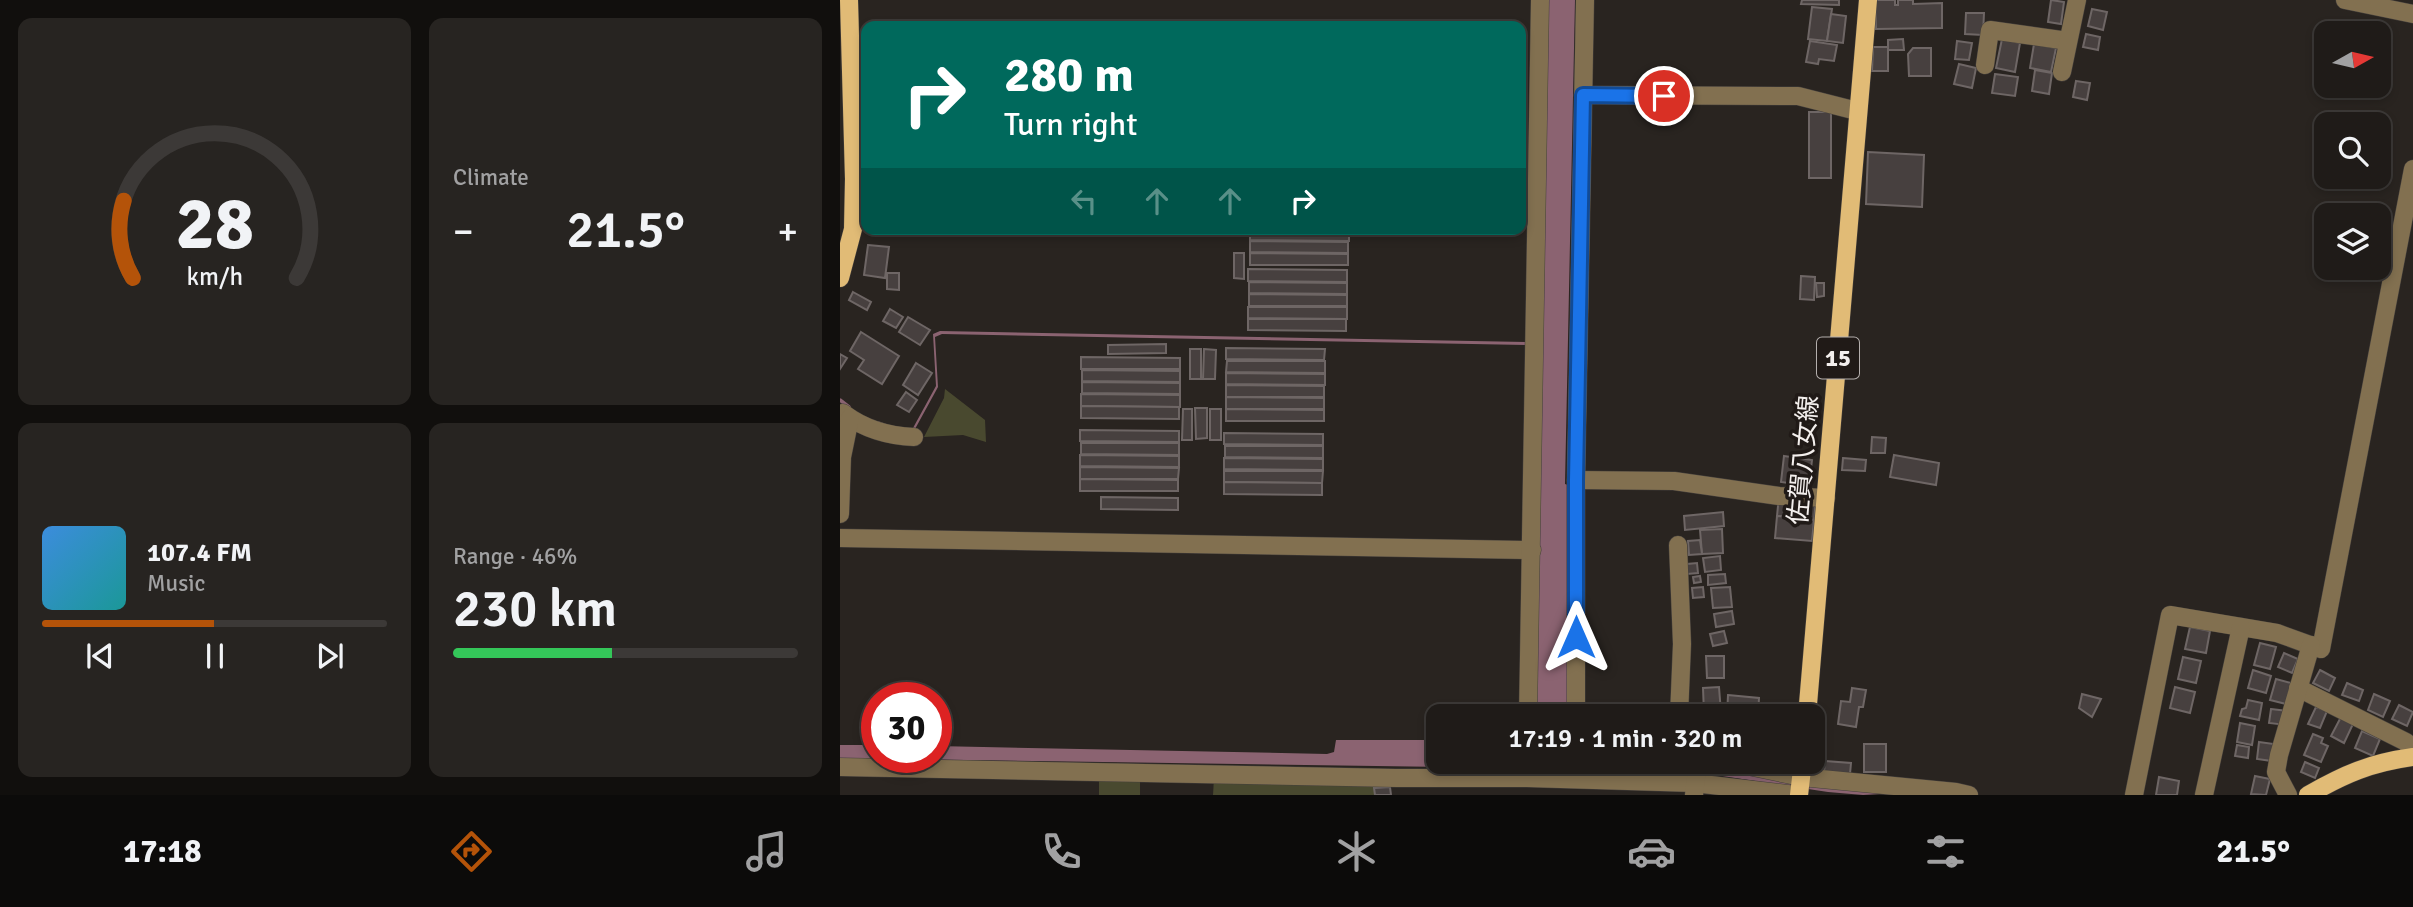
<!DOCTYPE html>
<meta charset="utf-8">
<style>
body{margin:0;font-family:Signika,"Noto Sans JP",sans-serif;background:#272421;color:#f1f3f6;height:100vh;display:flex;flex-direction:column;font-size:26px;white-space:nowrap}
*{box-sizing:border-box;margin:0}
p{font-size:23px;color:#a1a1a2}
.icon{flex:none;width:38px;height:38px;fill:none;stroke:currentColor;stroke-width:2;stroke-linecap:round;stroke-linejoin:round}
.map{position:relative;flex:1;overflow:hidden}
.drawer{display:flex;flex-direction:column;gap:18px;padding:18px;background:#110f0d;width:840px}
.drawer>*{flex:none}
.banner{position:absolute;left:21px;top:21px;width:665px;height:214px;border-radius:14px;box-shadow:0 4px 10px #0003,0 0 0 2px #3c3937;background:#00695c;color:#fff;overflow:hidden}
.needle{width:46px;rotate:82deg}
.tools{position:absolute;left:1474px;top:21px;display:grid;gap:14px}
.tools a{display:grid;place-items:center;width:77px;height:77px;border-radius:14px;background:#1f1b18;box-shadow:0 4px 10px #0003,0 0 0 2px #3c3937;font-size:35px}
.speed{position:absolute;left:21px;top:682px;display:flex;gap:14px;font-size:35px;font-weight:700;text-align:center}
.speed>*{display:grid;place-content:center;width:91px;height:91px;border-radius:50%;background:#1f1b18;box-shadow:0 4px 10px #0003,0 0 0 2px #3c3937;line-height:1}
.speed .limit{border:10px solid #d22;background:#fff;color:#111}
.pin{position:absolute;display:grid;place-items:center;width:60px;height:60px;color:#fff;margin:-30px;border:4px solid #fff;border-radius:50%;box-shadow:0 2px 7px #0007}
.me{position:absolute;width:77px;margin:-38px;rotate:0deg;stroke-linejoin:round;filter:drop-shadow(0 0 5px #0008)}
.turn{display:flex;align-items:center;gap:24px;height:147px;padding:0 28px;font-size:32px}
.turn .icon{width:91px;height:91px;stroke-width:2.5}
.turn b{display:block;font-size:49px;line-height:60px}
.lanes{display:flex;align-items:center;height:66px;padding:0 28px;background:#0003;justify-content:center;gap:35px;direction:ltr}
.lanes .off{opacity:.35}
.big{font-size:52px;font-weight:600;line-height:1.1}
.drawer .widget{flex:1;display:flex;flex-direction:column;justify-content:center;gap:10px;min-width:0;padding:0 24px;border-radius:14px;background:#272421}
.drawer .dial{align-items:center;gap:0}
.dial svg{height:182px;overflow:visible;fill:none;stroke:#3c3937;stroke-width:7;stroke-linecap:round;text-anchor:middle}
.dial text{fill:#f1f3f6;stroke:none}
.song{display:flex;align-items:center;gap:21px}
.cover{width:84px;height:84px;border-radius:10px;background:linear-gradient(135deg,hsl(210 70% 55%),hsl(180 70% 35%))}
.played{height:7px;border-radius:4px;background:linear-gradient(90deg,#b45309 50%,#3c3937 50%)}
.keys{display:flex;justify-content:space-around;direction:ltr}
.heat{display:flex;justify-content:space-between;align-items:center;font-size:38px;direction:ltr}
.charge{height:10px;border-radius:5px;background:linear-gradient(90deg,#34c759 46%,#3c3937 0)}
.drawer .tiles{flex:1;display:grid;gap:18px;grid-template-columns:repeat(2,1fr)}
.trip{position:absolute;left:586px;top:704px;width:399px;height:70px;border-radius:14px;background:#1f1b18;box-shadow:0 4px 10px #0003,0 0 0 2px #3c3937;font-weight:600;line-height:70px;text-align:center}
.menu{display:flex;height:112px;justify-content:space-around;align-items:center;background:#0c0b0a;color:#a1a1a2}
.menu .icon{width:49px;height:49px}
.menu .active{color:#b45309}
.menu b{font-size:32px;color:#f1f3f6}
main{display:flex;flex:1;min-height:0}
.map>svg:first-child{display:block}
.green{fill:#49492f}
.water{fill:#8b6371}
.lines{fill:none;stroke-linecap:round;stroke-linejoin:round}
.stream{stroke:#8b6371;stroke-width:3.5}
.building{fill:#47403f;stroke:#6e6665;stroke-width:2}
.minor-casing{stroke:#45403d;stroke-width:19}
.major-casing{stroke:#45403d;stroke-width:19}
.minor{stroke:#827050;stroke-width:18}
.major{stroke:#e1bb76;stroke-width:18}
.route-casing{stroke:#114b97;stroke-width:18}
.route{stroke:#1a73e8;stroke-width:12}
.labels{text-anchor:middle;stroke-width:7;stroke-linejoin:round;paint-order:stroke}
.shield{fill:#201a17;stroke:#b4afad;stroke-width:2}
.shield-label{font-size:24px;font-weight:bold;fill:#f3efed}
.street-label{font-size:26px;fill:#f3efed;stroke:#201a17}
</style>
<main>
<section class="drawer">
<div class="tiles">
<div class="widget dial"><svg viewBox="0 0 100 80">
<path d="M14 69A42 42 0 1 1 86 69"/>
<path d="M14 69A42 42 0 0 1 10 35" stroke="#b45309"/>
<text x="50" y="56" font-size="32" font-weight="700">28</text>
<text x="50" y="72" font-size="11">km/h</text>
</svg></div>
<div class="widget"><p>Climate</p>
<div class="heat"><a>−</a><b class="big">21.5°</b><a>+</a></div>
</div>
<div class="widget">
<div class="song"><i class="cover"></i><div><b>107.4 FM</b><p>Music</p></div></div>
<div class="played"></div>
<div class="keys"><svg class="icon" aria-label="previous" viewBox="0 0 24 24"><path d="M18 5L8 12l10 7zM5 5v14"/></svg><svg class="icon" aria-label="pause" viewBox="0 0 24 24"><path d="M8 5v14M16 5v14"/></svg><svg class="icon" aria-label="next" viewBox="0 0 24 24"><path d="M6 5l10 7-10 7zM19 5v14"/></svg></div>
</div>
<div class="widget"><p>Range · 46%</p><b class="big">230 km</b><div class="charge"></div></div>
</div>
</section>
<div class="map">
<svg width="1573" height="795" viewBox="0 0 1573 795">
<rect width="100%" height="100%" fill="#292420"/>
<g class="green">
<path d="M26,103v63l-4,2 -4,-62z"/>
<path d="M105,389l40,31 1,22 -23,-7 -39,2 20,-39z"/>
<path d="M259,776l41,1v18h-41z"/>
<path d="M374,778l158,4 15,13h-174z"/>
</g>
<g class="water">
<path d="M708,0h27l-10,484 3,1v231h-32z"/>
<path d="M100,331l586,11 1,3 -585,-11 -7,3 3,50 -23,42 -2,2 -20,-1 -16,-6 1,-3 18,7h17l23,-42 -3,-52z"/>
<path d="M496,740h102v21h79v7l-622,-9v3h-2l-1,-3 -52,-1v-13h37v13h59v-12l391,8 7,-2z"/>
<path d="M695,761l168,6 109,17 85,9 -34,2 -35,-3 -139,-21 -105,-1 -1,2 -48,-1z"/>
</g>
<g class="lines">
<path class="stream" d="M0,400l9,7"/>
</g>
<g class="building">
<path d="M962,0h37v5l-38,-1z"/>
<path d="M1035,0h20v5h3v-5h15v4l29,-1v25l-66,1z"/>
<path d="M1211,0l13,2 -3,22 -13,-2z"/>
<path d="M972,7l20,2 -5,32 -19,-2z"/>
<path d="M1252,9l15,3 -4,18 -15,-4z"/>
<path d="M1126,13h18l-1,22 -18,-1z"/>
<path d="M991,14l15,2 -3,27 -16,-2z"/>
<path d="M1246,34l14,3 -2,13 -15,-3z"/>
<path d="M1063,39l1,11h-16v-10z"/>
<path d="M1162,39l18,4 -5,29 -19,-4z"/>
<path d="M970,41l27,4 -3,16 -15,-2 -1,5 -12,-2z"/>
<path d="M1117,41l15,2 -3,17 -14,-1z"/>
<path d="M1194,44l22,4 -5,24 -21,-4z"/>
<path d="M1033,47h15v24h-16z"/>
<path d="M1073,48h18v28h-22l-1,-22z"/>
<path d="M1119,64l17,4 -4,20 -18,-4z"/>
<path d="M1195,70l17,3 -3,21 -17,-3z"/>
<path d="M1155,74l23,3 -3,19 -23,-3z"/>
<path d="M1236,81l14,2 -3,17 -14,-3z"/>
<rect x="969" y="112" width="22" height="66"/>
<path d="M1028,152l56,3 -2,52 -56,-3z"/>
<path d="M410,229l99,1v11l-99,-1z"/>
<path d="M410,241l98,1v11l-98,-1z"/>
<path d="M28,245l21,2 -4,31 -21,-3z"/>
<path d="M394,253h10v26l-10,-1z"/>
<path d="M410,253l98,1v11h-98z"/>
<path d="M408,269l99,1v12l-99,-1z"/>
<path d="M47,273h12v17l-12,-1z"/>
<path d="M961,276l14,1 -1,23 -14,-1z"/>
<path d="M409,282l98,1v11l-98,-1z"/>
<path d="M976,283h8v13l-7,1z"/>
<path d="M13,292l18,10 -4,8 -18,-10z"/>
<path d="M409,294l98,1v11h-98z"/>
<path d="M408,307h99v12l-99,-1z"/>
<path d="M50,309l13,8 -7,11 -13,-7z"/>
<path d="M68,317l22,13 -10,15 -21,-13z"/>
<path d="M408,319h98v12l-98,-1z"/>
<path d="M21,332l38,24 -17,28 -24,-15 6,-9 -14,-9z"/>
<path d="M326,344v9l-58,1v-9z"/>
<path d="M386,348l99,1 -1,11 -98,-1z"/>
<rect x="350" y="349" width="11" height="30"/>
<path d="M364,349l12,1 -1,29h-12z"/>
<path d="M0,354l7,4 -7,11z"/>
<path d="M241,357l99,1v11h-99z"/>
<path d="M387,361h98v12l-99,-1z"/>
<path d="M76,363l16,10 -14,22 -15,-10z"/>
<path d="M242,370l98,1v11l-98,-1z"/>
<path d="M386,373l99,1v11l-99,-1z"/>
<path d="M242,382l98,1v11l-98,-1z"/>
<path d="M386,385l98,1v11h-98z"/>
<path d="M66,392l11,8 -8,12 -12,-7z"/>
<path d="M241,394l99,1v12l-99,-1z"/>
<path d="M386,397l98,1v11h-98z"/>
<path d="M241,406l98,1v12l-98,-1z"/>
<path d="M355,408h12v30l-11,1z"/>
<path d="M343,409h9v31h-10z"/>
<rect x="370" y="409" width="11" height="31"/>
<path d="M386,409l98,1v11h-98z"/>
<path d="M240,430l99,1v11l-99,-1z"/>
<path d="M384,433l99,1v11l-99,-1z"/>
<path d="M1032,437l14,1 -1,15h-14z"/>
<path d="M241,443h98v12l-98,-1z"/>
<path d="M385,446h98v12l-98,-1z"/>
<path d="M240,455l99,1v11l-99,-1z"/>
<path d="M1054,455l45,8 -3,22 -46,-8z"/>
<path d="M944,456l28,4 -3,26 -28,-4z"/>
<path d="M384,458l99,1v11l-99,-1z"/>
<path d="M1003,458l23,2 -1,11 -23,-1z"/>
<path d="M240,467l99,1 -1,11h-98z"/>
<path d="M384,471h99l-1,12 -98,-1z"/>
<path d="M240,479l98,1v11h-98z"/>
<path d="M384,482l98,1v12l-98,-1z"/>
<path d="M939,496l37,4 -2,20 -37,-4z"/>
<path d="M261,497l77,1v12l-77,-1z"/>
<path d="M883,512l1,14 -39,4 -1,-14z"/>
<path d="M937,516l37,4 -2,21 -37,-3z"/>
<path d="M882,529l1,24 -21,1 -2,-24z"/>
<path d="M860,540l2,14 -13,1 -1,-14z"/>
<path d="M880,556l1,14 -16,2 -2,-14z"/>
<path d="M857,563l1,10 -11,1v-10z"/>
<path d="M885,574l1,9 -18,2v-10z"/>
<path d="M860,576l1,6 -7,1 -1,-6z"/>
<path d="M863,587l1,10 -11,1 -1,-10z"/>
<path d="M890,587l2,20 -19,1 -2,-20z"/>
<path d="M892,611l2,13 -18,3 -2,-13z"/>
<path d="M1350,627l20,4 -4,22 -21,-4z"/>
<path d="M884,631l3,12 -14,3 -3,-12z"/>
<path d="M1420,643l16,4 -6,22 -16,-4z"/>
<path d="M1444,653l14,6 -6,14 -14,-6z"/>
<path d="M866,656h18v22h-17z"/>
<path d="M1343,657l18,4 -5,22 -18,-4z"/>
<path d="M1413,670l18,6 -5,17 -18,-5z"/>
<path d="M1480,670l15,8 -6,13 -16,-8z"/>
<path d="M1436,679l15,4 -5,21 -16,-4z"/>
<path d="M1507,683l16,7 -4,11 -17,-6z"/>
<path d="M879,687l2,26 -17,1 -1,-26z"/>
<path d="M1335,687l20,5 -5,21 -20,-5z"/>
<path d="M1012,688l14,2 -3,17h-4l-3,20 -18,-3 3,-23 9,1z"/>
<path d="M1242,694l19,5 -9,18 -13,-9z"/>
<path d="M1534,694l16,7 -7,16 -15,-7z"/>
<path d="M888,695l31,3 -1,18h-31z"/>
<path d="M1408,700l14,3 -3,17 -19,-4 2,-7 4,-1z"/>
<path d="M1559,705l14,7 -6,14 -15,-7z"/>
<path d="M1476,707l11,4 -7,17 -12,-4z"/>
<path d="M1431,709l17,2 -2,14 -17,-2z"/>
<path d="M1501,717l12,7 -9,19 -13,-7z"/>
<path d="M1400,723l15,3 -3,19 -15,-3z"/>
<path d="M1522,731l18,8 -7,17 -18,-8z"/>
<path d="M1473,734l10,4 -2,5 7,3 -7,16 -17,-7z"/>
<path d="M1419,742l15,2 -2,17 -15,-2z"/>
<rect x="1024" y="744" width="22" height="28"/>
<path d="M1397,745l12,2 -1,11 -13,-2z"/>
<path d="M985,761l26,2 -1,11 -26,-2z"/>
<path d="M1465,762l14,6 -4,10 -14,-6z"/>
<path d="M1415,776l15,3 -4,16 -15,-1z"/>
<path d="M1319,777l20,4 -2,14h-21z"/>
<path d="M550,787l1,8h-16l-1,-7z"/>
</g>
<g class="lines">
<defs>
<g id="minor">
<path d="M1505,0l68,14"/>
<path d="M1145,65l5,-35 78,11"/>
<path d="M1222,72l15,-72"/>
<path d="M743,95l215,1 59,15"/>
<path d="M3,413c21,16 45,23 71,24"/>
<path d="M736,480l98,1 105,15 47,2"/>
<path d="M0,514l2,-57 8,-39"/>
<path d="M0,538l692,12"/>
<path d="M838,545l4,99 -3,72"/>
<path d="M1458,688l108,54 7,10"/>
<path d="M688,716l12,-716"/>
<path d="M736,716v-236l9,-480"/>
<path d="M884,761l77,16 155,15 13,3"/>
<path d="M0,767l556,11h131l167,5 102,12"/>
<path d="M854,795l4,-34"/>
<path d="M1294,795l36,-180 107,18 44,16 92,-480"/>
<path d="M1364,795l37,-168"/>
<path d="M1448,795l-12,-23 3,-17 32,-110"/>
</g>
<g id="major">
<path d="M0,278l13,-49 1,-50 -5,-179"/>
<path d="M967,716l61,-716"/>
<path d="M959,795l4,-34"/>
<path d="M1468,795c37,-21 62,-32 105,-38"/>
</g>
</defs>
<use href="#minor" class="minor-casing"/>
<use href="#major" class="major-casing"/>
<use href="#minor" class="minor"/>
<use href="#major" class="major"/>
</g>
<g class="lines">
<defs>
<path id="route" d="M736,637v-157l7,-385 81,1"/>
</defs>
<use href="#route" class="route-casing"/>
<use href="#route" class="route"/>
</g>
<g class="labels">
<rect class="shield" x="977" y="337.5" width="42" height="41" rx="5"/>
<g class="shield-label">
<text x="998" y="366">15</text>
</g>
<g class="street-label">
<text transform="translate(963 460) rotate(-85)" y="9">佐賀八女線</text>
</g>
</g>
</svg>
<div class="tools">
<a><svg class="needle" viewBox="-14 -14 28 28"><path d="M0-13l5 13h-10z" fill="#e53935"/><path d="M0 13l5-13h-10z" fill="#a1a1a2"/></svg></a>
<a><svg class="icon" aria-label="search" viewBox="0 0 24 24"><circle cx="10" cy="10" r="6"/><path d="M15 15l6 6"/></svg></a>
<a><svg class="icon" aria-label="layers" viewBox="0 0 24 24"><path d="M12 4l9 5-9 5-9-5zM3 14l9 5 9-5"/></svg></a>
</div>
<div class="speed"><div class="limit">30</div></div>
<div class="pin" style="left:824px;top:96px;background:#d93025"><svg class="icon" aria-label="arrive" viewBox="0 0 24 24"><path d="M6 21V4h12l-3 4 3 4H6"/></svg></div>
<svg class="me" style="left:736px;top:637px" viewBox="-20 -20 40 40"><path d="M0-17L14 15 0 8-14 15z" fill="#1a73e8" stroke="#fff" stroke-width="4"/></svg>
<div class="trip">17:19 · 1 min · 320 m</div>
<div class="banner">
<div class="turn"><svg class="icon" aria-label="right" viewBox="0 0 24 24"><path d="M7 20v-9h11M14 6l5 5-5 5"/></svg><div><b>280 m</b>Turn right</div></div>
<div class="lanes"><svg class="icon off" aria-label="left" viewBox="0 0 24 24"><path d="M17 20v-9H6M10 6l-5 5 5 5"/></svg><svg class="icon off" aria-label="ahead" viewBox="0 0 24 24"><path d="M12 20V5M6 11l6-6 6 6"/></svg><svg class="icon off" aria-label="ahead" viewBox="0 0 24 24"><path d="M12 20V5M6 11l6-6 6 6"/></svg><svg class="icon" aria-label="right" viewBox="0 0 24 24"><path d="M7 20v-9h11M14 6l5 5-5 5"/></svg></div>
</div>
</div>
</main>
<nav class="menu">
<b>17:18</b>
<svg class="icon active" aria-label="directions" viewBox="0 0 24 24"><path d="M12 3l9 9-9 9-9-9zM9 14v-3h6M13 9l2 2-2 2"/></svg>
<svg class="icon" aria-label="music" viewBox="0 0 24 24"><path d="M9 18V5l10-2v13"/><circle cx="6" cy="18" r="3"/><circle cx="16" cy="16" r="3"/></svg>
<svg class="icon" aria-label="phone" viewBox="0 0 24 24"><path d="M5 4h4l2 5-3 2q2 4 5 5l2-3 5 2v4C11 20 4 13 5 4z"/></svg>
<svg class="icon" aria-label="climate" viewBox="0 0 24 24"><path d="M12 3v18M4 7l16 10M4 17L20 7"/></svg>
<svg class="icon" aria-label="car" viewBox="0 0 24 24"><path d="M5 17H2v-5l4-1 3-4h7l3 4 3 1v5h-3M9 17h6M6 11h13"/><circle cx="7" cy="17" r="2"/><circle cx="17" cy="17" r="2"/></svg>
<svg class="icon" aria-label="filters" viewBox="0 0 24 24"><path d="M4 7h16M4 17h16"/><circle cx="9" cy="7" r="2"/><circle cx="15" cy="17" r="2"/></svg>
<b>21.5°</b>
</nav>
